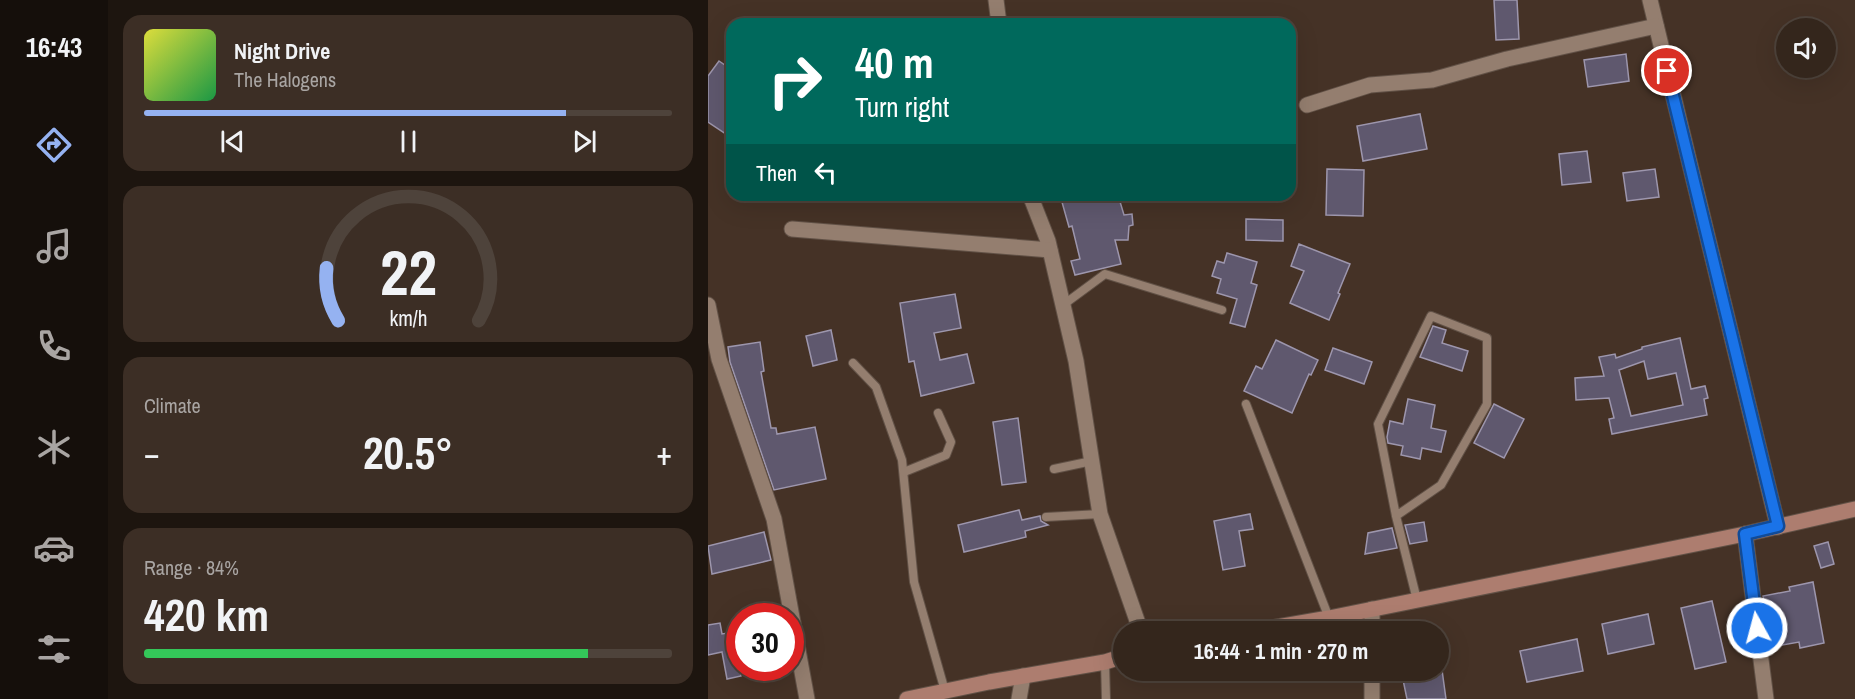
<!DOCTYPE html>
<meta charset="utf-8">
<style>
body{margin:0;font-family:"Archivo Narrow",sans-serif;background:#3c2e25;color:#f1f3f6;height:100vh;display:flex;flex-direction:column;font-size:22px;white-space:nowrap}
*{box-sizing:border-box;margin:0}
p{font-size:20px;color:#a9a5a3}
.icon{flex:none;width:33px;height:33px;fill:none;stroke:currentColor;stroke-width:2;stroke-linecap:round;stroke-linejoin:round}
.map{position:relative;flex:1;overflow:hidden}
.drawer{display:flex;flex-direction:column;gap:15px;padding:15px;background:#1d150f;width:600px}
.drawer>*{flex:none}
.top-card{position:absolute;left:18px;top:18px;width:570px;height:183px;border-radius:18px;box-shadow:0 6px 24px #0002,0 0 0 2px #4e433b;background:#00695c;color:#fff;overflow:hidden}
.buttons{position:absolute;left:1068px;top:18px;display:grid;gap:12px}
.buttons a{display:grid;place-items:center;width:60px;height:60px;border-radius:50%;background:#34261c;box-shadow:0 6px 24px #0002,0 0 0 2px #4e433b;font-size:30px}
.speed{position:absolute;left:18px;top:603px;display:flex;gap:12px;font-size:30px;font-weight:700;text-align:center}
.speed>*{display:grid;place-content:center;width:78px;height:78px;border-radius:50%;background:#34261c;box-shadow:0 6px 24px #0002,0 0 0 2px #4e433b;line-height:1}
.speed .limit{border:9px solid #d22;background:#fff;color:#111}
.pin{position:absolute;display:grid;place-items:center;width:51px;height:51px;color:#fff;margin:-26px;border:3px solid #fff;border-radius:50%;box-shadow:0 2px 6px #0007}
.me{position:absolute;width:66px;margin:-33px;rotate:353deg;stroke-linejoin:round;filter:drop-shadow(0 0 4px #0008)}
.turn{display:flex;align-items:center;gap:21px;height:126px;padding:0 30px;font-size:27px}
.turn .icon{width:78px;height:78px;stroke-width:2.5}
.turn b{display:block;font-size:42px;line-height:51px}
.then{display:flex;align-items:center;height:57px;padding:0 30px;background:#0003;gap:12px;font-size:22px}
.big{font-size:45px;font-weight:700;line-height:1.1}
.drawer .card{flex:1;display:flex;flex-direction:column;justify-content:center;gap:9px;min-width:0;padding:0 21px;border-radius:18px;background:#3c2e25}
.drawer .dial{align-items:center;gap:0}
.dial svg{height:156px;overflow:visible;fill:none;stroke:#4e433b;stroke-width:7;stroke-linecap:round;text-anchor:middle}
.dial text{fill:#f1f3f6;stroke:none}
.song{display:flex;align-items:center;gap:18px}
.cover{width:72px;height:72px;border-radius:9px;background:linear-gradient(135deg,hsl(60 70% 55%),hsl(140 70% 35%))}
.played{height:6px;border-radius:3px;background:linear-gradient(90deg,#95b2f1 80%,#4e433b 80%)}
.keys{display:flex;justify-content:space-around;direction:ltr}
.heat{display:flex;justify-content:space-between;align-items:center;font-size:33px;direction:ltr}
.charge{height:9px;border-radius:4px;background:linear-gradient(90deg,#34c759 84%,#4e433b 0)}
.trip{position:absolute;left:405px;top:621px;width:336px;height:60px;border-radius:30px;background:#34261c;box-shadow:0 6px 24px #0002,0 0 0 2px #4e433b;font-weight:700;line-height:60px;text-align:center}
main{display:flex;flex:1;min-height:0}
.dock{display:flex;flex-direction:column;width:108px;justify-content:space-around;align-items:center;background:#150f0b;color:#a9a5a3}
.dock .icon{width:42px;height:42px}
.dock .active{color:#95b2f1}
.dock b{font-size:27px;color:#f1f3f6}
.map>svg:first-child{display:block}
.building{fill:#5f586e;stroke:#9d96ad;stroke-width:1.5;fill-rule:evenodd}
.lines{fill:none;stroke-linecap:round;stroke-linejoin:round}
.lane-casing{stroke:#615146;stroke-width:10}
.street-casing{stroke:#615146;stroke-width:17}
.secondary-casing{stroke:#615146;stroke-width:17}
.lane{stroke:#947e6f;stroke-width:8}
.street{stroke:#947e6f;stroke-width:15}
.secondary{stroke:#ad7d6f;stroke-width:15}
.route-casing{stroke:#114b97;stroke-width:15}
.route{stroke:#1a73e8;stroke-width:10}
</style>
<main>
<nav class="dock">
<b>16:43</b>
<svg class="icon active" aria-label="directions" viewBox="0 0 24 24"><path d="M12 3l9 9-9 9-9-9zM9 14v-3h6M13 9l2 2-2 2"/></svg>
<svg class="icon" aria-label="music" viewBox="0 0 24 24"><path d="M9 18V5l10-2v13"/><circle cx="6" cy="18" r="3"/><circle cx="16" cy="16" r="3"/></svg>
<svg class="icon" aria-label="phone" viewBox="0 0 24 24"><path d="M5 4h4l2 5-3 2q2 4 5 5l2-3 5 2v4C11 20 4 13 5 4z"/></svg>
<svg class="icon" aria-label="climate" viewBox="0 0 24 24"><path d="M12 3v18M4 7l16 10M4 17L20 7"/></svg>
<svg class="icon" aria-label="car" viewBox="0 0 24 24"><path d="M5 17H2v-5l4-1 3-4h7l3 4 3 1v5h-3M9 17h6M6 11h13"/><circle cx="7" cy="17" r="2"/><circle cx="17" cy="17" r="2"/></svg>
<svg class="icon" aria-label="filters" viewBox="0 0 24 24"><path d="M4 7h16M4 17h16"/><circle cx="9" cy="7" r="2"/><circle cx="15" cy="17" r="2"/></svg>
</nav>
<section class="drawer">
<div class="card">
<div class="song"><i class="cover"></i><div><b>Night Drive</b><p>The Halogens</p></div></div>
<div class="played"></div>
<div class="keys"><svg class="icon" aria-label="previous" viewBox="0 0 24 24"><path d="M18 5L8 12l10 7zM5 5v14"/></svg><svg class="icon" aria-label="pause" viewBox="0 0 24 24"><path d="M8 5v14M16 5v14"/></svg><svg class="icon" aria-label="next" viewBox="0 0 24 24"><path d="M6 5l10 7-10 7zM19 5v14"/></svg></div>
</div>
<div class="card dial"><svg viewBox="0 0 100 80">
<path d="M14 69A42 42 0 1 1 86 69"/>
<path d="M14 69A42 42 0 0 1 8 42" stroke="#95b2f1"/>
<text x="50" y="56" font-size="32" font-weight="700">22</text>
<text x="50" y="72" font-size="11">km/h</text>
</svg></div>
<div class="card"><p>Climate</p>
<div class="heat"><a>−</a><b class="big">20.5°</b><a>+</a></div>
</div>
<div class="card"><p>Range · 84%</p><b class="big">420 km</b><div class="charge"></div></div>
</section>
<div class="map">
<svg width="1147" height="699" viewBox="0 0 1147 699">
<rect width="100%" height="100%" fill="#453226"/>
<g class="building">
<path d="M786,0h23l2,39 -23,1z"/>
<path d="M918,54l3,27 -41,6 -4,-27z"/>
<path d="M11,61l13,9v68l-24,-16v-46z"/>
<path d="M712,114l7,35 -64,12 -6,-35z"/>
<path d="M879,151l4,31 -29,3 -3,-31z"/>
<path d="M619,169l37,1 -1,46 -37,-1z"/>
<path d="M947,169l4,28 -32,4 -4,-28z"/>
<path d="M352,195h58l6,20 8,-1 1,11 -4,1 -1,14h-13l6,24 -46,11 -4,-14 9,-2 -8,-33 -3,1z"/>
<path d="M538,219l37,1v21l-37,-1z"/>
<path d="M591,244l51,20 -12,29 2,1 -11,26 -39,-17 14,-32 -13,-5z"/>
<path d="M519,253l30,9 -6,21 6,2 -12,42 -15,-4 7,-24 -20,-6 4,-14 -9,-3 5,-15 7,2z"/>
<path d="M247,294l6,34 -27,5 6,27 27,-6 7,29 -53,13 -7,-35 -5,1 -9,-59z"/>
<path d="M725,326l13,4 -4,13 26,8 -6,20 -42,-14z"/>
<path d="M123,330l6,30 -24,6 -7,-30z"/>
<path d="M972,338l11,51 14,-3 3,12 -4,1 3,16 -95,19 -3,-15 5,-1 -5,-20 -33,2 -1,-22 29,-2 -5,-19 16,-3 1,4 26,-9v-2zM936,361l4,18 28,-6 7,32 -52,11 -12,-46z"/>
<path d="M568,340l42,20 -7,15 -2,-1 -17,39 -48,-22 12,-25 6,3z"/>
<path d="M52,342l4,29 -3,1 10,56h5l1,6 38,-7 11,52 -52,11 -44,-128 -2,-15z"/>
<path d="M625,348l39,14 -8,22 -39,-14z"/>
<path d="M700,399l27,6 -4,23 15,3 -5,21 -19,-4 -2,11 -19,-4 2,-9 -15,-3 -1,-6 3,-16 13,3z"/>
<path d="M786,404l30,15 -20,39 -30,-15z"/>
<path d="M310,418l8,64 -24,3 -9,-63z"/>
<path d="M311,510l3,10 18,-4 1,5 7,4 -23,6 1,6 -62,15 -6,-27z"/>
<path d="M542,514l3,15 -14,2 6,35 -22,4 -9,-49z"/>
<path d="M716,522l3,19 -17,3 -5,-19z"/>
<path d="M684,528l5,20 -32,6 3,-21z"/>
<path d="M56,532l7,28 -59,14 -4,-28z"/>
<path d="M1120,542l6,22 -13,4 -7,-22z"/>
<path d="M1105,582l11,61 -24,5 -1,-6 -28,5 -8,-51 27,-5 -1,-4z"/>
<path d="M1004,601l14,61 -31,7 -14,-61z"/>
<path d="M940,614l6,30 -46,10 -6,-30z"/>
<path d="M12,623l2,11 12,-2 7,44 -14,3 -5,-27 -14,3v-30z"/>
<path d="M869,639l6,32 -56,11 -7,-31z"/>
<path d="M693,670h41l4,29h-39z"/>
</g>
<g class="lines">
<defs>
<g id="lane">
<path d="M355,305l42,-31 117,36"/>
<path d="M145,363l23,24 26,73 12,122 31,109"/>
<path d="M538,404l83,214"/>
<path d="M346,469l38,-8"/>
<path d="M196,472l42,-17 5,-13 -13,-29"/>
<path d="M688,516l45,-31 46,-81v-66l-56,-22 -53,108 18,92 21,84"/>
<path d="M338,517l54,-3"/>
<path d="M397,662l1,37"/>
</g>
<g id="street">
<path d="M288,0l3,24"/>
<path d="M942,0l128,527"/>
<path d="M599,105l63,-20 62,-5 75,-21 149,-33"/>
<path d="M322,195l18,46 28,120 24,153 41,118"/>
<path d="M84,229l258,21"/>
<path d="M0,305l11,54 55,160 33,180"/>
<path d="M1037,534l21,165"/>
<path d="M664,632v-23"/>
<path d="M311,699l4,-23"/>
<path d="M664,699v-29"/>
</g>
<g id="secondary">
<path d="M539,632l82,-14 416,-84 110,-25"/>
<path d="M199,699l82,-17 116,-20 19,-6"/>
</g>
</defs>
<use href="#lane" class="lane-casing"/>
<use href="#street" class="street-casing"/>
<use href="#secondary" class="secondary-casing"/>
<use href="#lane" class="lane"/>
<use href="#street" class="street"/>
<use href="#secondary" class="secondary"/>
</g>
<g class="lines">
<defs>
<path id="route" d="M959,71l111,455 -33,8 12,94"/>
</defs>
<use href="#route" class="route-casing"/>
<use href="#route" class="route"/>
</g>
</svg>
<div class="buttons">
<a><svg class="icon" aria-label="sound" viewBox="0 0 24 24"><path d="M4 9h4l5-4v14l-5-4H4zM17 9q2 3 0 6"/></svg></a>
</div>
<div class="speed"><div class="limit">30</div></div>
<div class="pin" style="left:959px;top:71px;background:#d93025"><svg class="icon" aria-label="arrive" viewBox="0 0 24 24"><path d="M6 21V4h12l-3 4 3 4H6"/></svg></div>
<svg class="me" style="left:1049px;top:628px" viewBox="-20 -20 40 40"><circle r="17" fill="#1a73e8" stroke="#fff" stroke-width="3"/><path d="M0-11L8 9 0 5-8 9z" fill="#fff"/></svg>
<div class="trip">16:44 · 1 min · 270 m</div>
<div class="top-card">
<div class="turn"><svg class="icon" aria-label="right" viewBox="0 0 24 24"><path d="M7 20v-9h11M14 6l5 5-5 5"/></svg><div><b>40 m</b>Turn right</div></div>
<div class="then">Then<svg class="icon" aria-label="left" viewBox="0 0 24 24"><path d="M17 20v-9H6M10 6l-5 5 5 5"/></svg></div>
</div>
</div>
</main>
